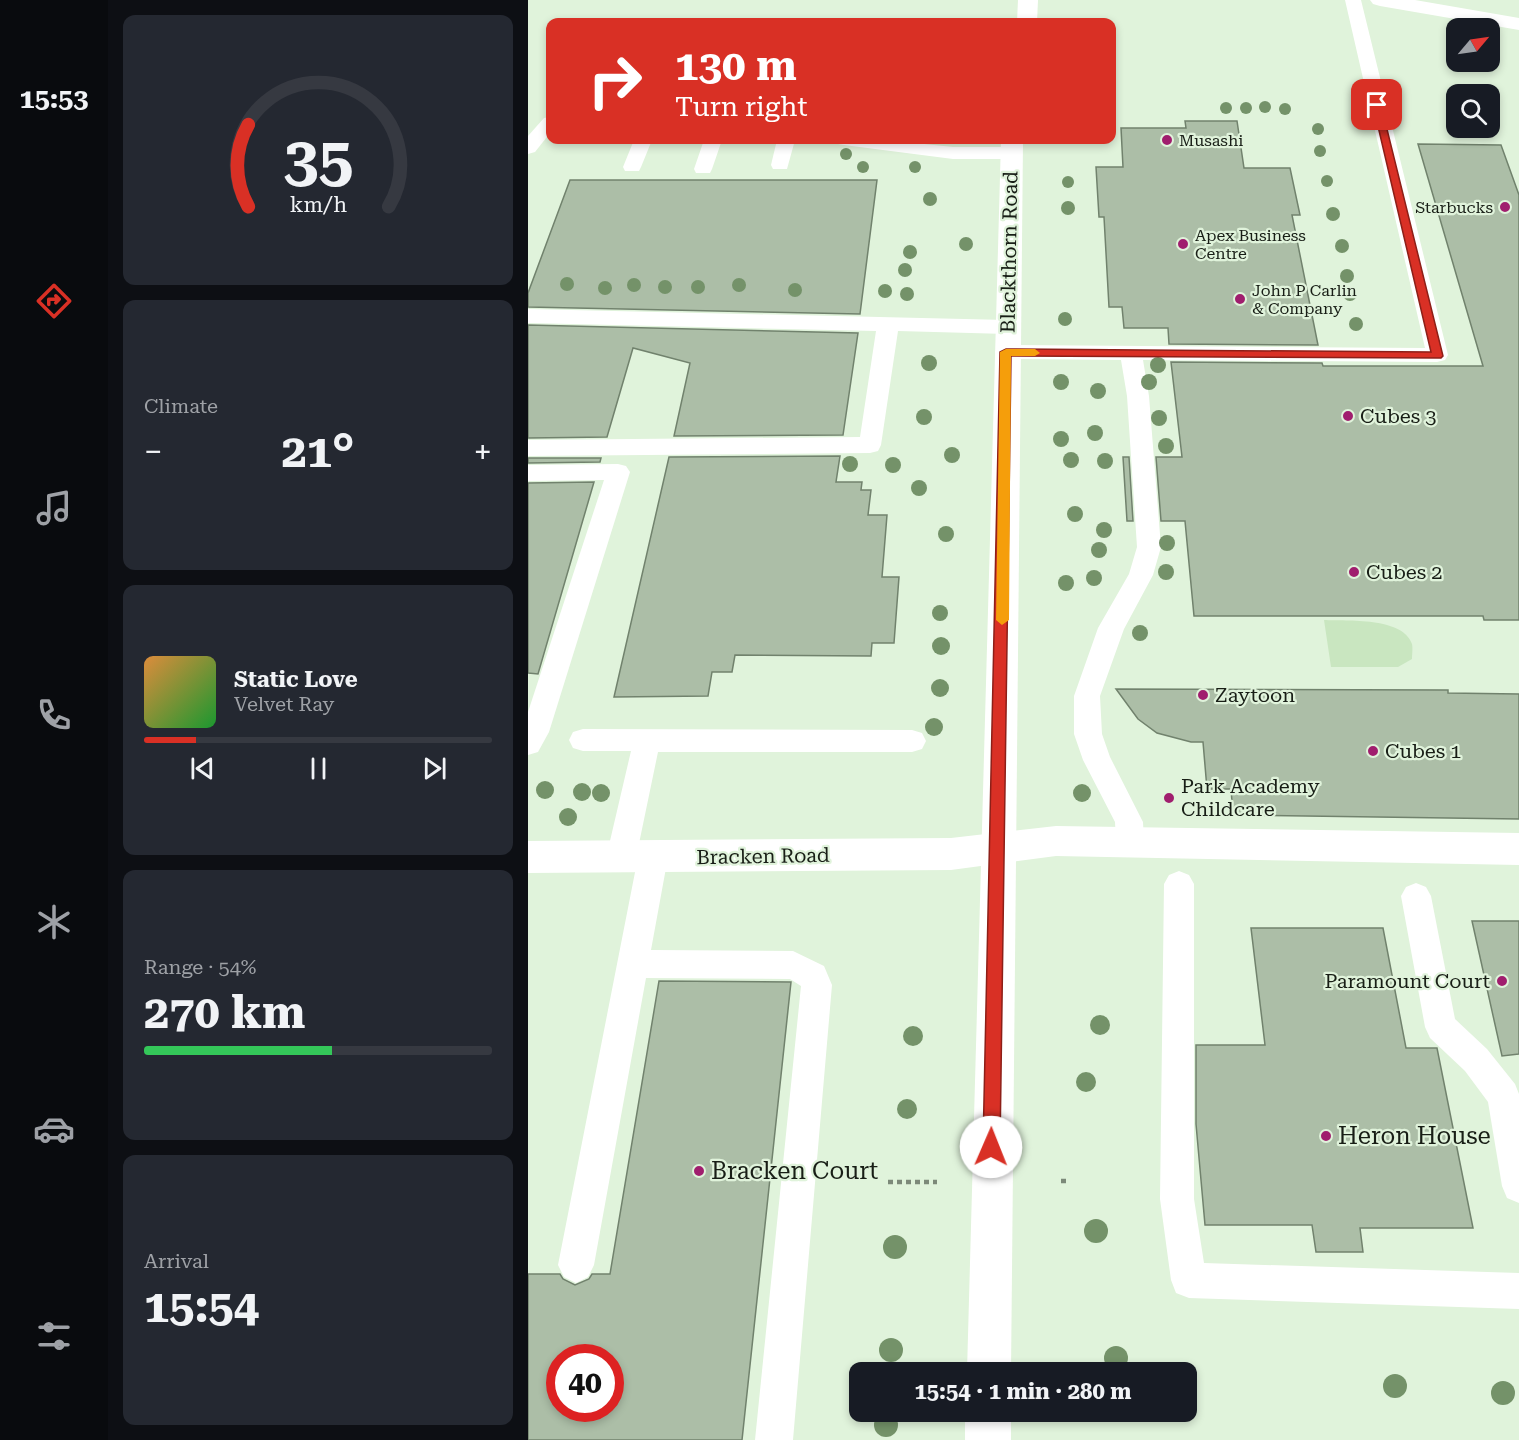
<!DOCTYPE html>
<meta charset="utf-8">
<style>
body{margin:0;font-family:"Roboto Serif",serif;background:#242831;color:#f1f3f6;height:100vh;display:flex;flex-direction:column;font-size:22px;white-space:nowrap}
*{box-sizing:border-box;margin:0}
p{font-size:20px;color:#9ea1a6}
.icon{flex:none;width:33px;height:33px;fill:none;stroke:currentColor;stroke-width:2;stroke-linecap:round;stroke-linejoin:round}
.map{position:relative;flex:1;overflow:hidden}
.drawer{display:flex;flex-direction:column;gap:15px;padding:15px;background:#0d0f14;width:420px}
.drawer>*{flex:none}
.top-card{position:absolute;left:18px;top:18px;width:570px;height:126px;border-radius:12px;box-shadow:0 3px 9px #0003;background:#d93025;color:#fff;overflow:hidden}
.needle{width:39px;rotate:61deg}
.buttons{position:absolute;left:918px;top:18px;display:grid;gap:12px}
.buttons a{display:grid;place-items:center;width:54px;height:54px;border-radius:12px;background:#171b24;box-shadow:0 3px 9px #0003;font-size:30px}
.speed{position:absolute;left:18px;top:1344px;display:flex;gap:12px;font-size:30px;font-weight:700;text-align:center}
.speed>*{display:grid;place-content:center;width:78px;height:78px;border-radius:50%;background:#171b24;box-shadow:0 3px 9px #0003;line-height:1}
.speed .limit{border:9px solid #d22;background:#fff;color:#111}
.pin{position:absolute;display:grid;place-items:center;width:51px;height:51px;color:#fff;margin:-26px;border-radius:12px;box-shadow:0 3px 9px #0006}
.me{position:absolute;width:66px;margin:-33px;rotate:1deg;stroke-linejoin:round;filter:drop-shadow(0 0 4px #0008)}
.turn{display:flex;align-items:center;gap:21px;height:126px;padding:0 30px;font-size:27px}
.turn .icon{width:78px;height:78px;stroke-width:2.5}
.turn b{display:block;font-size:42px;line-height:51px}
.big{font-size:45px;font-weight:700;line-height:1.1}
.drawer .tile{flex:1;display:flex;flex-direction:column;justify-content:center;gap:9px;min-width:0;padding:0 21px;border-radius:12px;background:#242831}
.drawer .dial{align-items:center;gap:0}
.dial svg{height:156px;overflow:visible;fill:none;stroke:#363941;stroke-width:7;stroke-linecap:round;text-anchor:middle}
.dial text{fill:#f1f3f6;stroke:none}
.song{display:flex;align-items:center;gap:18px}
.cover{width:72px;height:72px;border-radius:9px;background:linear-gradient(135deg,hsl(30 70% 55%),hsl(130 70% 35%))}
.played{height:6px;border-radius:3px;background:linear-gradient(90deg,#d93025 15%,#363941 15%)}
.keys{display:flex;justify-content:space-around;direction:ltr}
.heat{display:flex;justify-content:space-between;align-items:center;font-size:33px;direction:ltr}
.charge{height:9px;border-radius:4px;background:linear-gradient(90deg,#34c759 54%,#363941 0)}
.trip{position:absolute;left:321px;top:1362px;width:348px;height:60px;border-radius:12px;background:#171b24;box-shadow:0 3px 9px #0003;font-weight:700;line-height:60px;text-align:center}
main{display:flex;flex:1;min-height:0}
.tabs{display:flex;flex-direction:column;width:108px;justify-content:space-around;align-items:center;background:#090b0e;color:#9ea1a6}
.tabs .icon{width:42px;height:42px}
.tabs .on{color:#d93025}
.tabs b{font-size:27px;color:#f1f3f6}
.map>svg:first-child{display:block}
.green{fill:#c9e6c0}
.building{fill:#acbea7;stroke:#71826d;stroke-width:1.5;fill-rule:evenodd}
.lines{fill:none;stroke-linecap:round;stroke-linejoin:round}
.path{stroke:#7c8979;stroke-width:4.5;stroke-dasharray:5 4;stroke-linecap:butt}
.service{fill:#fff;fill-rule:evenodd}
.minor{fill:#fff;fill-rule:evenodd}
.tertiary{fill:#fff;fill-rule:evenodd}
.tree{fill:#749269}
.route{fill:#d93025;stroke:#8d1f18;stroke-width:1.5}
.slow{fill:#f59e0b}
.poi-dot{fill:#a01e6e;stroke:#e0f3db;stroke-width:2}
.labels{text-anchor:middle;stroke-width:4.5;stroke-linejoin:round;paint-order:stroke}
.far-poi-label{font-size:16px;fill:#181e16;stroke:#e0f3db;text-anchor:start}
.street-label{font-size:20px;fill:#181e16;stroke:#e0f3db}
.poi-label{font-size:20px;fill:#181e16;stroke:#e0f3db;text-anchor:start}
.near-poi-label{font-size:24px;fill:#181e16;stroke:#e0f3db;text-anchor:start}
</style>
<main>
<nav class="tabs">
<b>15:53</b>
<svg class="icon on" aria-label="directions" viewBox="0 0 24 24"><path d="M12 3l9 9-9 9-9-9zM9 14v-3h6M13 9l2 2-2 2"/></svg>
<svg class="icon" aria-label="music" viewBox="0 0 24 24"><path d="M9 18V5l10-2v13"/><circle cx="6" cy="18" r="3"/><circle cx="16" cy="16" r="3"/></svg>
<svg class="icon" aria-label="phone" viewBox="0 0 24 24"><path d="M5 4h4l2 5-3 2q2 4 5 5l2-3 5 2v4C11 20 4 13 5 4z"/></svg>
<svg class="icon" aria-label="climate" viewBox="0 0 24 24"><path d="M12 3v18M4 7l16 10M4 17L20 7"/></svg>
<svg class="icon" aria-label="car" viewBox="0 0 24 24"><path d="M5 17H2v-5l4-1 3-4h7l3 4 3 1v5h-3M9 17h6M6 11h13"/><circle cx="7" cy="17" r="2"/><circle cx="17" cy="17" r="2"/></svg>
<svg class="icon" aria-label="filters" viewBox="0 0 24 24"><path d="M4 7h16M4 17h16"/><circle cx="9" cy="7" r="2"/><circle cx="15" cy="17" r="2"/></svg>
</nav>
<section class="drawer">
<div class="tile dial"><svg viewBox="0 0 100 80">
<path d="M14 69A42 42 0 1 1 86 69"/>
<path d="M14 69A42 42 0 0 1 14 27" stroke="#d93025"/>
<text x="50" y="56" font-size="32" font-weight="700">35</text>
<text x="50" y="72" font-size="11">km/h</text>
</svg></div>
<div class="tile"><p>Climate</p>
<div class="heat"><a>−</a><b class="big">21°</b><a>+</a></div>
</div>
<div class="tile">
<div class="song"><i class="cover"></i><div><b>Static Love</b><p>Velvet Ray</p></div></div>
<div class="played"></div>
<div class="keys"><svg class="icon" aria-label="previous" viewBox="0 0 24 24"><path d="M18 5L8 12l10 7zM5 5v14"/></svg><svg class="icon" aria-label="pause" viewBox="0 0 24 24"><path d="M8 5v14M16 5v14"/></svg><svg class="icon" aria-label="next" viewBox="0 0 24 24"><path d="M6 5l10 7-10 7zM19 5v14"/></svg></div>
</div>
<div class="tile"><p>Range · 54%</p><b class="big">270 km</b><div class="charge"></div></div>
<div class="tile"><p>Arrival</p><b class="big">15:54</b></div>
</section>
<div class="map">
<svg width="991" height="1440" viewBox="0 0 991 1440">
<rect width="100%" height="100%" fill="#e0f3db"/>
<path class="green" d="M796,620c23,1 79,-3 88,24 1,4 0,11 0,15l-14,8h-67z"/>
<g class="building">
<path d="M657,121h52l7,47h46l10,47h-8l26,130 -149,-1 -1,-16h-44l-2,-21h-13l-5,-90h-5l-3,-50h27l-2,-39h65z"/>
<path d="M890,144l83,1 18,50v425h-35l-1,-4h-289l-9,-95h-24l-5,-64h26l-11,-95 151,1 1,3h160z"/>
<path d="M42,180h307l-17,134 -332,-7v-14z"/>
<path d="M0,325l330,8 -15,102 -169,1 16,-73 -57,-15 -26,89 -79,1z"/>
<path d="M312,456l-4,26h26l-1,8h10l-3,25h19l-5,62h17l-5,66h-22l-1,13 -136,-1 -3,17h-20l-4,24 -94,1 55,-240z"/>
<path d="M595,457h6l4,64h-6z"/>
<path d="M0,458h73l-1,4 -72,1z"/>
<path d="M66,482l-56,192 -10,-1v-190z"/>
<path d="M588,689l332,1v3l71,1v125l-286,-4 -2,-26h-24l-4,-47h-12l-34,-9 -19,-14z"/>
<path d="M944,921h47v133l-17,2z"/>
<path d="M723,928h132l23,120h31l36,180h-113l3,24h-47l-4,-27h-107l-9,-101v-79h69z"/>
<path d="M131,981l132,1 -49,458h-214v-166h32l3,5 12,6 14,-6 3,-5h18zM32,1358h50v50h-50z"/>
</g>
<g class="lines">
<g class="path">
<path d="M533,1181h7"/>
<path d="M360,1182h49"/>
</g>
<g class="service">
<path d="M817,0h16l87,355 -3,5 -8,2 -294,-2 6,36 12,151 -8,28 -29,54 -24,67 2,38 8,23 33,65 1,20 -4,9 -10,4 -10,-4 -4,-9 -1,-20 -32,-62 -9,-26v-38l24,-68 31,-54 8,-27 -10,-151 -6,-36 -115,-1 -8,-2 -3,-5 3,-5 8,-2 419,3z"/>
<path d="M22,117v16l-15,19 -7,2v-18l16,-18z"/>
<path d="M106,140h18l-11,27 -2,4h-14l-2,-4z"/>
<path d="M176,140h18l-10,29 -2,4h-14l-2,-4z"/>
<path d="M249,140h18l-8,29h-14l-2,-4z"/>
<path d="M307,140h51l67,7h58l7,2 2,4 -2,4 -7,2h-58l-109,-14 -6,-1z"/>
<path d="M0,309l479,11 7,2 4,5 -4,5 -7,2 -109,-3 -17,114 -3,6 -8,2 -342,3v-16l332,-3 16,-106 -348,-8z"/>
<path d="M90,464l8,2 4,6 -81,260 -11,20 -10,3v-43l76,-232 -76,1v-16z"/>
<path d="M55,729l329,1 10,3 4,8 -4,8 -10,3h-254l-22,106 -5,9 -10,4 -10,-4 -5,-9 25,-107h-48l-10,-3 -4,-8 4,-8z"/>
<path d="M125,844l10,4 5,9 -17,93 142,1 31,15 8,19 -39,455h-38l46,-454 -11,-7 -144,-1 -52,287 -6,12 -12,6 -12,-6 -6,-12 80,-408 5,-9z"/>
<path d="M651,871l10,4 5,9v315l10,64 315,10v36l-330,-11 -13,-5 -5,-13 -11,-81 4,-315 5,-9z"/>
<path d="M888,883l10,4 5,9 24,123 32,30 28,35 4,10v109l-12,-5 -5,-12 -14,-84 -23,-31 -35,-33 -5,-11 -24,-131 5,-9z"/>
</g>
<path class="minor" d="M528,826l463,7v32l-463,-9 -105,14 -423,3v-32l423,-3z"/>
<g class="tertiary">
<path d="M490,0h20l-1,22h-20z"/>
<path d="M842,0h45l104,18v12l-139,-24 -7,-2z"/>
<path d="M473,140h22l-12,1232h-44z"/>
<rect x="437" y="1412" width="46" height="28"/>
</g>
</g>
<g class="tree">
<circle cx="737" cy="107" r="6"/>
<circle cx="698" cy="108" r="6"/>
<circle cx="718" cy="108" r="6"/>
<circle cx="757" cy="109" r="6"/>
<circle cx="790" cy="129" r="6"/>
<circle cx="792" cy="151" r="6"/>
<circle cx="318" cy="154" r="6"/>
<circle cx="335" cy="167" r="6"/>
<circle cx="387" cy="167" r="6"/>
<circle cx="799" cy="181" r="6"/>
<circle cx="540" cy="182" r="6"/>
<circle cx="402" cy="199" r="7"/>
<circle cx="540" cy="208" r="7"/>
<circle cx="805" cy="214" r="7"/>
<circle cx="438" cy="244" r="7"/>
<circle cx="814" cy="246" r="7"/>
<circle cx="382" cy="252" r="7"/>
<circle cx="377" cy="270" r="7"/>
<circle cx="819" cy="276" r="7"/>
<circle cx="39" cy="284" r="7"/>
<circle cx="106" cy="285" r="7"/>
<circle cx="211" cy="285" r="7"/>
<circle cx="137" cy="287" r="7"/>
<circle cx="170" cy="287" r="7"/>
<circle cx="77" cy="288" r="7"/>
<circle cx="267" cy="290" r="7"/>
<circle cx="357" cy="291" r="7"/>
<circle cx="379" cy="294" r="7"/>
<circle cx="822" cy="294" r="7"/>
<circle cx="537" cy="319" r="7"/>
<circle cx="828" cy="324" r="7"/>
<circle cx="401" cy="363" r="8"/>
<circle cx="630" cy="365" r="8"/>
<circle cx="533" cy="382" r="8"/>
<circle cx="621" cy="382" r="8"/>
<circle cx="570" cy="391" r="8"/>
<circle cx="396" cy="417" r="8"/>
<circle cx="631" cy="418" r="8"/>
<circle cx="567" cy="433" r="8"/>
<circle cx="533" cy="439" r="8"/>
<circle cx="638" cy="446" r="8"/>
<circle cx="424" cy="455" r="8"/>
<circle cx="543" cy="460" r="8"/>
<circle cx="577" cy="461" r="8"/>
<circle cx="322" cy="464" r="8"/>
<circle cx="365" cy="465" r="8"/>
<circle cx="391" cy="488" r="8"/>
<circle cx="547" cy="514" r="8"/>
<circle cx="576" cy="530" r="8"/>
<circle cx="418" cy="534" r="8"/>
<circle cx="639" cy="543" r="8"/>
<circle cx="571" cy="550" r="8"/>
<circle cx="638" cy="572" r="8"/>
<circle cx="566" cy="578" r="8"/>
<circle cx="538" cy="583" r="8"/>
<circle cx="412" cy="613" r="8"/>
<circle cx="612" cy="633" r="8"/>
<circle cx="413" cy="646" r="9"/>
<circle cx="412" cy="688" r="9"/>
<circle cx="406" cy="727" r="9"/>
<circle cx="17" cy="790" r="9"/>
<circle cx="54" cy="792" r="9"/>
<circle cx="73" cy="793" r="9"/>
<circle cx="554" cy="793" r="9"/>
<circle cx="40" cy="817" r="9"/>
<circle cx="572" cy="1025" r="10"/>
<circle cx="385" cy="1036" r="10"/>
<circle cx="558" cy="1082" r="10"/>
<circle cx="379" cy="1109" r="10"/>
<circle cx="568" cy="1231" r="12"/>
<circle cx="367" cy="1247" r="12"/>
<circle cx="363" cy="1350" r="12"/>
<circle cx="588" cy="1358" r="12"/>
<circle cx="867" cy="1386" r="12"/>
<circle cx="975" cy="1393" r="12"/>
<circle cx="358" cy="1425" r="12"/>
</g>
<path class="route" d="M849,102l4,3 62,251 -2,2 -430,-2 -11,791 -3,6 -6,2 -6,-2 -2,-6 17,-795 6,-3 425,3 -58,-247z"/>
<path class="slow" d="M478,349h29l5,4 -5,3h-24l-2,264 -7,5 -6,-5 4,-268z"/>
<g class="poi-dot">
<circle cx="639" cy="140" r="6"/>
<circle cx="977" cy="207" r="6"/>
<circle cx="655" cy="244" r="6"/>
<circle cx="712" cy="299" r="6"/>
<circle cx="820" cy="416" r="6"/>
<circle cx="826" cy="572" r="6"/>
<circle cx="675" cy="695" r="6"/>
<circle cx="845" cy="751" r="6"/>
<circle cx="641" cy="798" r="6"/>
<circle cx="974" cy="981" r="6"/>
<circle cx="798" cy="1136" r="6"/>
<circle cx="171" cy="1171" r="6"/>
</g>
<g class="labels">
<g class="far-poi-label">
<text x="651" y="146">Musashi</text>
<text x="965" y="213" text-anchor="end">Starbucks</text>
<text x="667" y="241">Apex Business<tspan x="667" dy="18">Centre</tspan></text>
<text x="724" y="296">John P Carlin<tspan x="724" dy="18">&amp; Company</tspan></text>
</g>
<g class="street-label">
<text transform="translate(481 252) rotate(-89)" y="7">Blackthorn Road</text>
<text transform="translate(235 856) rotate(-1)" y="7">Bracken Road</text>
</g>
<g class="poi-label">
<text x="832" y="423">Cubes 3</text>
<text x="838" y="579">Cubes 2</text>
<text x="687" y="702">Zaytoon</text>
<text x="857" y="758">Cubes 1</text>
<text x="653" y="793">Park Academy<tspan x="653" dy="23">Childcare</tspan></text>
<text x="962" y="988" text-anchor="end">Paramount Court</text>
</g>
<g class="near-poi-label">
<text x="810" y="1144">Heron House</text>
<text x="183" y="1179">Bracken Court</text>
</g>
</g>
</svg>
<div class="buttons">
<a><svg class="needle" viewBox="-14 -14 28 28"><path d="M0-13l5 13h-10z" fill="#e53935"/><path d="M0 13l5-13h-10z" fill="#9ea1a6"/></svg></a>
<a><svg class="icon" aria-label="search" viewBox="0 0 24 24"><circle cx="10" cy="10" r="6"/><path d="M15 15l6 6"/></svg></a>
</div>
<div class="speed"><div class="limit">40</div></div>
<div class="pin" style="left:849px;top:105px;background:#d93025"><svg class="icon" aria-label="arrive" viewBox="0 0 24 24"><path d="M6 21V4h12l-3 4 3 4H6"/></svg></div>
<svg class="me" style="left:463px;top:1147px" viewBox="-20 -20 40 40"><circle r="19" fill="#fff"/><path d="M0-13L10 11 0 6-10 11z" fill="#d93025"/></svg>
<div class="trip">15:54 · 1 min · 280 m</div>
<div class="top-card">
<div class="turn"><svg class="icon" aria-label="right" viewBox="0 0 24 24"><path d="M7 20v-9h11M14 6l5 5-5 5"/></svg><div><b>130 m</b>Turn right</div></div>
</div>
</div>
</main>
